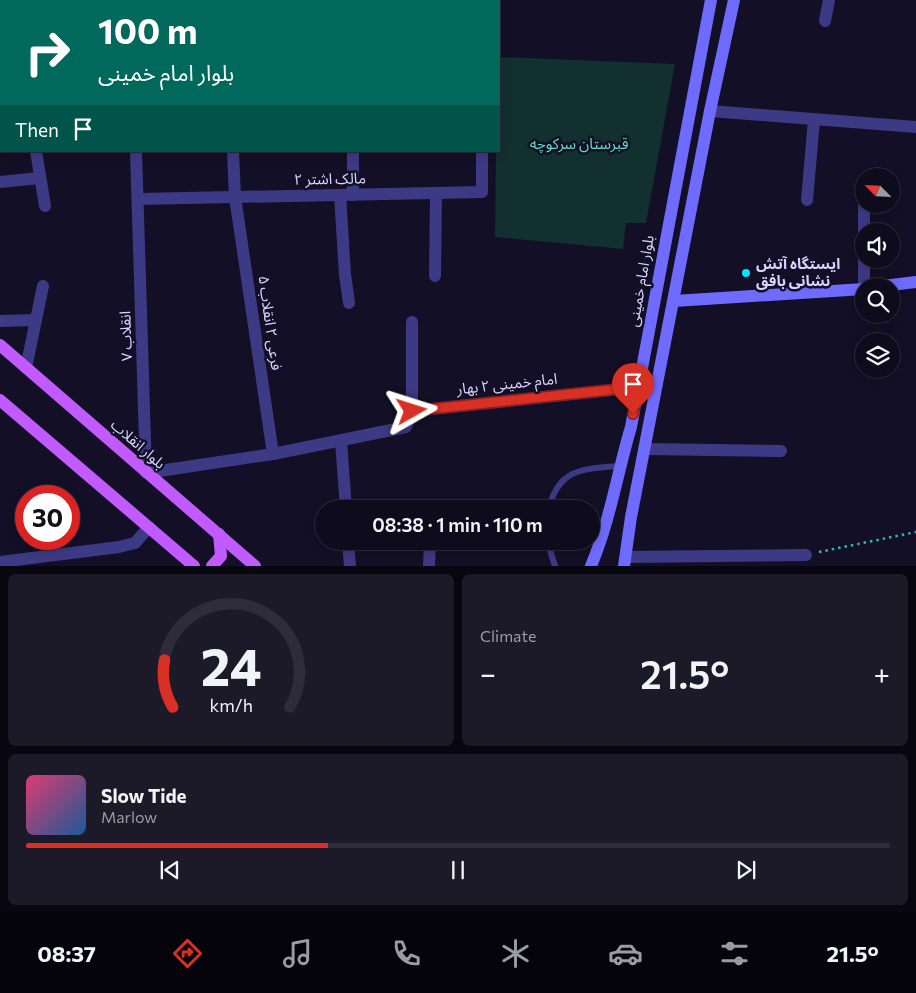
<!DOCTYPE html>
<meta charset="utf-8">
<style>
body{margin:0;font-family:Commissioner,"Noto Sans Arabic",sans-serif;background:#1c1929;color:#f1f3f6;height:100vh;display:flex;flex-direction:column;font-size:19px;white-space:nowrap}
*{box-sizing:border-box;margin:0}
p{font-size:16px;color:#9b9ba3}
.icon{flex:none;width:28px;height:28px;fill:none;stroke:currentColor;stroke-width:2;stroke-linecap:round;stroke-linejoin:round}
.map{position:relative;height:566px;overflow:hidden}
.panel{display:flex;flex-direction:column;gap:8px;padding:8px;background:#08060f;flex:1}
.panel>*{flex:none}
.top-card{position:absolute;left:0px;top:0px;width:500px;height:152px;box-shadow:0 2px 12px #0003,0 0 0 1px #2e2b3b;background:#00695c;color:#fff;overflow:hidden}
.needle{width:32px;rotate:294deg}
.controls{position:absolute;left:855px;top:168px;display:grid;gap:10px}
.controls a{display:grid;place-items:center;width:45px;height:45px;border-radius:50%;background:#0e0b1c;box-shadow:0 2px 12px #0003,0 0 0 1px #2e2b3b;font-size:25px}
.speed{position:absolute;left:15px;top:485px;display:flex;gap:10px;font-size:25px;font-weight:700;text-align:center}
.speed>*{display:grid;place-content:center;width:65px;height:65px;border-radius:50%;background:#0e0b1c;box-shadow:0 2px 12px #0003,0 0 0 1px #2e2b3b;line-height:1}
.speed .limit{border:8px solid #d22;background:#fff;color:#111}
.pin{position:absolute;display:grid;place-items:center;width:42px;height:42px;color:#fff;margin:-51px -21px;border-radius:50% 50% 50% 0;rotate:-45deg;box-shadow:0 0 5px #0007}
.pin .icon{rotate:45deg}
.me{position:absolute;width:55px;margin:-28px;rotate:84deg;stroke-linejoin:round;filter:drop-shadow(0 0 4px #0008)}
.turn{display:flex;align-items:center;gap:18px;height:105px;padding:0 15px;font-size:22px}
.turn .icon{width:65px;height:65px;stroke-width:2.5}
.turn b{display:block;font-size:35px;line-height:42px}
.then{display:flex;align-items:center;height:48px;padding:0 15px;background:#0003;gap:10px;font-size:19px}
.big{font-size:38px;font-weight:600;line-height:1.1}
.panel .card{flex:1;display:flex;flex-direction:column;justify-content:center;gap:8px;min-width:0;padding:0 18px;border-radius:8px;background:#1c1929}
.panel .dial{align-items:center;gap:0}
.dial svg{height:130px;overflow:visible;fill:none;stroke:#2e2b3b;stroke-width:7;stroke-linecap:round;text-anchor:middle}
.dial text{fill:#f1f3f6;stroke:none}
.song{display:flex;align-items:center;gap:15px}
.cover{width:60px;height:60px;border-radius:8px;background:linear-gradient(135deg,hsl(340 70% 55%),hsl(210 70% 35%))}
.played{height:5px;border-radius:2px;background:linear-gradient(90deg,#d93025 35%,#2e2b3b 35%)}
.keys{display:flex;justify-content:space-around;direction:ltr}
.heat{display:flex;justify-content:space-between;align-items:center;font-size:28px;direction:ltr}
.panel .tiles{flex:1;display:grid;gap:8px;grid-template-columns:1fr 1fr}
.card:last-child{grid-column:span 2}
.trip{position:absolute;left:315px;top:500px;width:285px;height:50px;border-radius:25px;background:#0e0b1c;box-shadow:0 2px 12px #0003,0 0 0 1px #2e2b3b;font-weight:600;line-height:50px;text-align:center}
.tab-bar{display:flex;height:80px;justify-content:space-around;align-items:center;background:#06040b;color:#9b9ba3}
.tab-bar .icon{width:35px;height:35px}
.tab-bar .active{color:#d93025}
.tab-bar b{font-size:22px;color:#f1f3f6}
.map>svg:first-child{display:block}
.green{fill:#12302f}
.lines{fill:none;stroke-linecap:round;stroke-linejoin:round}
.path{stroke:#2fb8b0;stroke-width:2.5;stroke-dasharray:2.5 4;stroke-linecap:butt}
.lane{stroke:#3d3a85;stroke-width:6}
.street{stroke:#3d3a85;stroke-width:12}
.secondary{stroke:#6f6bff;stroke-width:12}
.primary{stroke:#c25bff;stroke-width:12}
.route-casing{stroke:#8d1f18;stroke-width:12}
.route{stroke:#d93025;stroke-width:9}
.poi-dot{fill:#00e5ff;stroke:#130f26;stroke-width:2}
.labels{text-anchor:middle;stroke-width:5;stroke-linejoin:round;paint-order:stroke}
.park-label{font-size:15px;fill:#5fe0c0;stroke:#130f26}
.street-label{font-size:15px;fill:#d9d4ff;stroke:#130f26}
.poi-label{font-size:15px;font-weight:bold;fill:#d9d4ff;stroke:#130f26;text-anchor:start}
</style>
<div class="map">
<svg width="916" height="566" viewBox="0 0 916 566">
<rect width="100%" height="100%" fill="#130f26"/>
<path class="green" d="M499,57l176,7 -29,159h-20l-3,26 -128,-12 1,-86h3z"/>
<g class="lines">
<path class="path" d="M819,552l97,-20"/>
<g class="lane">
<path d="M549,509c9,-41 35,-40 70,-43"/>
<path d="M547,541l8,25"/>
</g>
<g class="street">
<path d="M16,0v1"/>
<path d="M129,0v1"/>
<path d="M291,0v1"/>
<path d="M482,1v-1"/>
<path d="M825,21l4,-21"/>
<path d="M710,111l206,16"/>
<path d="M36,151l9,55"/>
<path d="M136,151l10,322 127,-19 133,-27 6,-16 227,-24"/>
<path d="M233,151l2,46 38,257"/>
<path d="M353,151v44"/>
<path d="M0,182l39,-4"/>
<path d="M340,195l5,79 4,29"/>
<path d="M139,199l343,-7v-41"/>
<path d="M807,200l7,-80"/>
<path d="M435,276l1,-82"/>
<path d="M864,289v-103"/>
<path d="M0,321l36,-1"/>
<path d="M412,322v89"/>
<path d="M26,368l17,-82"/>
<path d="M341,441l5,68"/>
<path d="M646,449l135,2"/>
<path d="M348,541l2,25"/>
<path d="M626,557l180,-2"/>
<path d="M0,562l119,-15 16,-4 14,-16"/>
<path d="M429,566l1,-25"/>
</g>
<g class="secondary">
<path d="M883,286l33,-4"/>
<path d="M674,301l190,-12"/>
<path d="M591,566c19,-45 26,-92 40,-139l80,-427"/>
<path d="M624,566l7,-49 79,-406 24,-111"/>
</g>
<g class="primary">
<path d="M0,345l255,221"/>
<path d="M0,400l194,166"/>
<path d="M212,566l9,-10 -2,-22"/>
</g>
</g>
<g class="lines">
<defs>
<path id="route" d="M412,411l226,-24 -5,27"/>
</defs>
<use href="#route" class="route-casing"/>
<use href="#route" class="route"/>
</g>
<circle class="poi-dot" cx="746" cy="273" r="5"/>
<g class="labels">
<g class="park-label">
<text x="579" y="149">قبرستان سرکوچه</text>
</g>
<g class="street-label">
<text transform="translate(330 179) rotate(-1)" y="5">مالک اشتر ۲</text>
<text transform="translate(641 281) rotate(-80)" y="5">بلوار امام خمینی</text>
<text transform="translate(270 323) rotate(82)" y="5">فرعی ۲ انقلاب ۵</text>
<text transform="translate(126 336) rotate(-92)" y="5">انقلاب ۷</text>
<text transform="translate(507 384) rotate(-6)" y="5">امام خمینی ۲ بهار</text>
<text transform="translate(138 444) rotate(41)" y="5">بلوار انقلاب</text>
</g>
<g class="poi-label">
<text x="756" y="269">ایستگاه آتش<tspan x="756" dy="17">نشانی بافق</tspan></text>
</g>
</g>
</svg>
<div class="controls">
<a><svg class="needle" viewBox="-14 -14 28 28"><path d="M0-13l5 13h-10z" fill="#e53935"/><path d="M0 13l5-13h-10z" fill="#9b9ba3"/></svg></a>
<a><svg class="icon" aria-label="sound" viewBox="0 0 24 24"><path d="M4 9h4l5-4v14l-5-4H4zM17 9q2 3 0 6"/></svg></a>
<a><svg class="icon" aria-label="search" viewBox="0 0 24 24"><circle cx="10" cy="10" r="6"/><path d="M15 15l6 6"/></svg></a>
<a><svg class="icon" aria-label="layers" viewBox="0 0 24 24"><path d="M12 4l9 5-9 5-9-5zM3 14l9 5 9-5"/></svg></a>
</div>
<div class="speed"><div class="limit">30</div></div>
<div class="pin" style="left:633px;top:414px;background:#d93025"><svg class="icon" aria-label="arrive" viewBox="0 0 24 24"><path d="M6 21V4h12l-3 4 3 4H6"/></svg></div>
<svg class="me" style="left:412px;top:411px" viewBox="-20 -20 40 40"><path d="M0-17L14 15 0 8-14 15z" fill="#d93025" stroke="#fff" stroke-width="4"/></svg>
<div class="trip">08:38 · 1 min · 110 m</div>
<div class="top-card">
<div class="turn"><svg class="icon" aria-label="right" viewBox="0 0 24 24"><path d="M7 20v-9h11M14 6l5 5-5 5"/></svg><div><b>100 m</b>بلوار امام خمینی</div></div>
<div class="then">Then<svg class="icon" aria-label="arrive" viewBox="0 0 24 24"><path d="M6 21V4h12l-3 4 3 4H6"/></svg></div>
</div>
</div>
<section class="panel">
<div class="tiles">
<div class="card dial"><svg viewBox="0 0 100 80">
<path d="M14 69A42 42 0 1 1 86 69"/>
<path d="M14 69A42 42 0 0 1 9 40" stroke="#d93025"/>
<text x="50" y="56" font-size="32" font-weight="700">24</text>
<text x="50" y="72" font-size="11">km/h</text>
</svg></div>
<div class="card"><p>Climate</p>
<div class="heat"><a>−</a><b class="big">21.5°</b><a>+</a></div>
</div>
<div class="card">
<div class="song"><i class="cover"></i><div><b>Slow Tide</b><p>Marlow</p></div></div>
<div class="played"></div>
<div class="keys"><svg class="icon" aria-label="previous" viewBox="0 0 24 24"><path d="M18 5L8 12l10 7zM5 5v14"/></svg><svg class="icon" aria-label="pause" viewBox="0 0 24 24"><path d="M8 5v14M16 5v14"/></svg><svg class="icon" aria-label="next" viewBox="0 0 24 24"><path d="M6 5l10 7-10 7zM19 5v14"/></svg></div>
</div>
</div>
</section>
<nav class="tab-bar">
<b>08:37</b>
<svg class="icon active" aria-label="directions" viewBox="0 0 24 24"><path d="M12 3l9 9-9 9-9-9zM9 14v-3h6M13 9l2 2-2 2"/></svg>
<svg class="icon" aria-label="music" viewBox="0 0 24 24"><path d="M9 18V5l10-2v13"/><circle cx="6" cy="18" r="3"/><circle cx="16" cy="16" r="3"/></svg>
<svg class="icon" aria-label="phone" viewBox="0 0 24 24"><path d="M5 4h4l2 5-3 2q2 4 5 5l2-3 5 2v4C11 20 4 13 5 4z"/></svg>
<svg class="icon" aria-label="climate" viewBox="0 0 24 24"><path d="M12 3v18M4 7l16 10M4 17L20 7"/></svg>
<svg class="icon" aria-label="car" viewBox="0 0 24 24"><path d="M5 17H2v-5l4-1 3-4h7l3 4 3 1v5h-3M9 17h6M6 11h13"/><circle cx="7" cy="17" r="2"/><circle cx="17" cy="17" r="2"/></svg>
<svg class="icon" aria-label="filters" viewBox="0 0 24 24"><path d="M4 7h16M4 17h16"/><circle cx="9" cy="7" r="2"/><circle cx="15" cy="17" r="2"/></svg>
<b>21.5°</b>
</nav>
